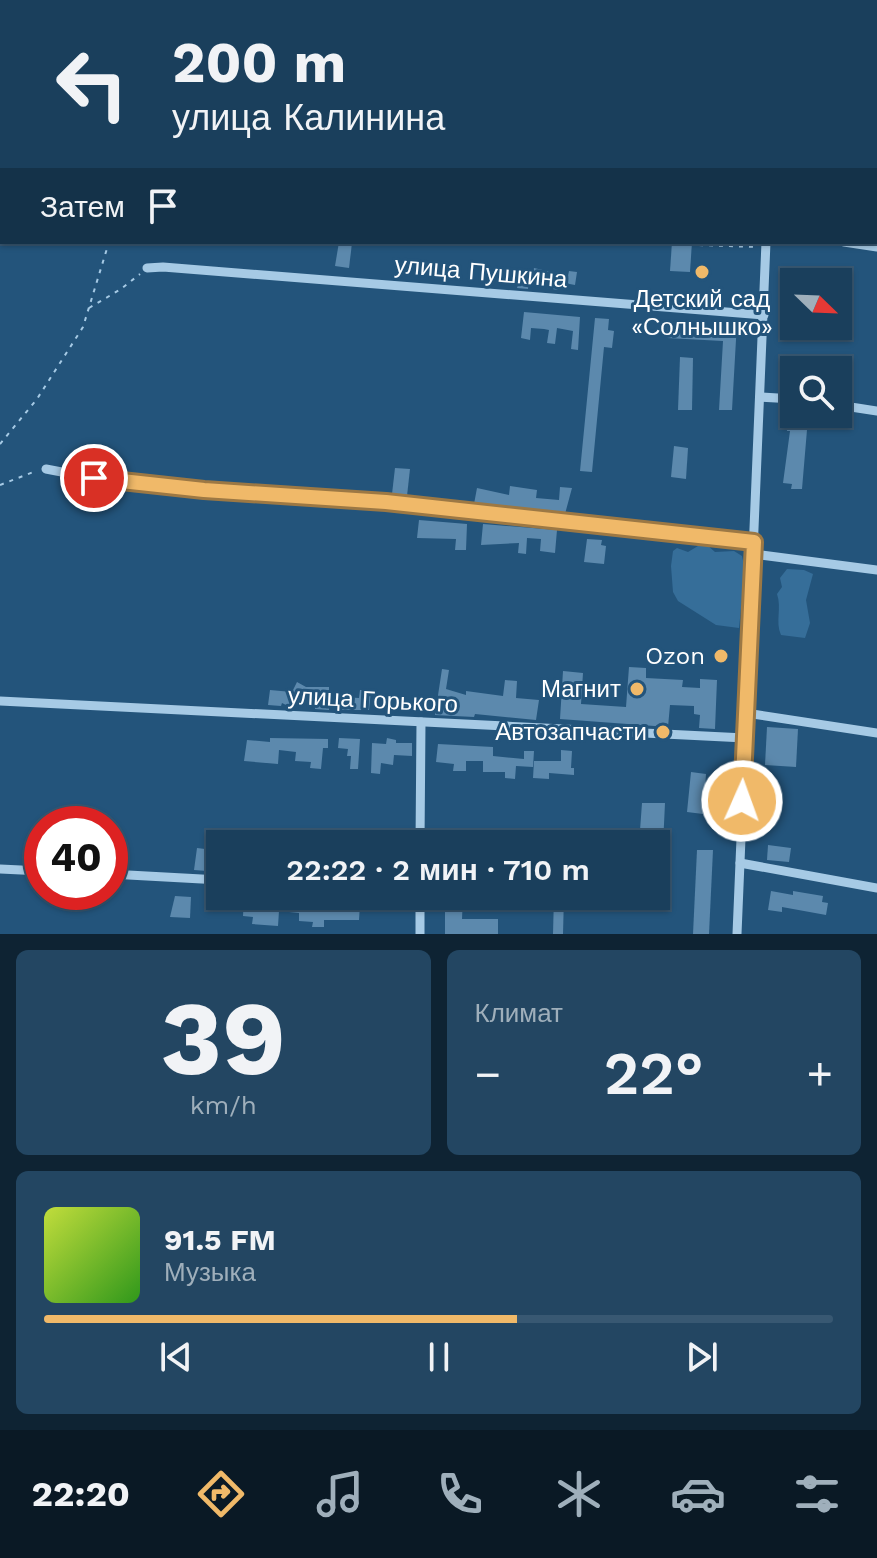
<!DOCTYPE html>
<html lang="ru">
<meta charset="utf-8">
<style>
body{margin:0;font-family:"Work Sans",sans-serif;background:#234662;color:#f1f3f6;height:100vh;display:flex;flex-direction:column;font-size:30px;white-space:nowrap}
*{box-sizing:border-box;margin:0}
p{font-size:26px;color:#9fafbb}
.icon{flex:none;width:44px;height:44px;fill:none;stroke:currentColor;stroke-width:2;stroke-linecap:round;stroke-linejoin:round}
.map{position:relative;height:934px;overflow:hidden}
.panel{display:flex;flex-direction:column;gap:16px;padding:16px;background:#0e2333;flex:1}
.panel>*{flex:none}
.guide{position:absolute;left:0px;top:0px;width:878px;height:244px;box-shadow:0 2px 6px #0004,0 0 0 2px #385872;background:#1a3f5c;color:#f1f3f6;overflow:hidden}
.needle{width:52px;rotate:113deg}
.controls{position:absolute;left:780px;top:268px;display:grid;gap:16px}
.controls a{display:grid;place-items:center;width:72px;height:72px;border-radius:0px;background:#1a3f5c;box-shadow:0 2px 6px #0004,0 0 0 2px #385872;font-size:40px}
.speed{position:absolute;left:24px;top:806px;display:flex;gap:16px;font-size:40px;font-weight:700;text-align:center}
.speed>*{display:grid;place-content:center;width:104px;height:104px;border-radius:50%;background:#1a3f5c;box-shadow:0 2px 6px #0004,0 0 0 2px #385872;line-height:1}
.speed .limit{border:12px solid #d22;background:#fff;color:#111}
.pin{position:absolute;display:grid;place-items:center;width:68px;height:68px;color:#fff;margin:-34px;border:4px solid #fff;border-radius:50%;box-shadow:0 2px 8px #0007}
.me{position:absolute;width:88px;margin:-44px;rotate:2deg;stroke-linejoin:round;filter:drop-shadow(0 0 6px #0008)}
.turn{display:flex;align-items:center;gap:28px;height:168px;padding:0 40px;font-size:36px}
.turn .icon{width:104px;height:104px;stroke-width:2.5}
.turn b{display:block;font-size:56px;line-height:68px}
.then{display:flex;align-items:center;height:76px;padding:0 40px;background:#0003;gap:16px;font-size:30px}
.big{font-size:60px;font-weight:600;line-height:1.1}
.panel .tile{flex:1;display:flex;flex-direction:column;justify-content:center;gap:12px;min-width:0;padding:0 28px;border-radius:12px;background:#234662}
.panel .dial{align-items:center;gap:0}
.dial b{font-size:104px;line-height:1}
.song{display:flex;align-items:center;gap:24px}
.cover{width:96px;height:96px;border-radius:12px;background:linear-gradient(135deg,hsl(70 70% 55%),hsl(110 70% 35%))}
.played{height:8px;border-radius:4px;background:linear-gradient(90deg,#f0b969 60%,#385872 60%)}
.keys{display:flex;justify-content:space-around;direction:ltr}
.heat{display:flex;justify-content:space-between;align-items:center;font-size:44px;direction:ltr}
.panel .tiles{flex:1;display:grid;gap:16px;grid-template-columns:1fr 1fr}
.tile:last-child{grid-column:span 2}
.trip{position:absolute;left:206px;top:830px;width:464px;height:80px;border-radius:0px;background:#1a3f5c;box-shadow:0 2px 6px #0004,0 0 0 2px #385872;font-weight:600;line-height:80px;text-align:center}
.tab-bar{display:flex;height:128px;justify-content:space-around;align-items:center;background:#0a1925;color:#9fafbb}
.tab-bar .icon{width:56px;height:56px}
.tab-bar .current{color:#f0b969}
.tab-bar b{font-size:36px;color:#f1f3f6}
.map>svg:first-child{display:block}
.green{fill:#366e99}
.building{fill:#5c89ad}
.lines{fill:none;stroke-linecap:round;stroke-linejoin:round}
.path{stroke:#a6cae5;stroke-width:2;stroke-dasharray:4 6;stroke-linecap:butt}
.minor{stroke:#a6cae5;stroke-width:9}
.route-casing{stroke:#9c7844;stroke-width:20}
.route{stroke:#f0b969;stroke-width:14}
.poi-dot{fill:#f0b969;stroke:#23547b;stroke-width:3}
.labels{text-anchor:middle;stroke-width:6;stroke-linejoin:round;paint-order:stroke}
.street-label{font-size:24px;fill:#fff;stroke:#23547b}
.poi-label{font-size:24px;fill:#fff;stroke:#23547b;text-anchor:end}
</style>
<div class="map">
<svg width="877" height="934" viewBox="0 0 877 934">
<rect width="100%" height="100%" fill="#23547b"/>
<g class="green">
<path d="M707,545l8,7 19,-1 8,5 3,13 -6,59 -23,-3 -38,-24 -5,-9 -2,-26 2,-15 4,-3 11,4 10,-6z"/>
<path d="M787,569l17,1 9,4 -7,26 4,23 -5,15 -24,-3c-6,-13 1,-27 -4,-41l5,-7 -2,-9z"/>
</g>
<g class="building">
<path d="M339,242l13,1 -3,25 -14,-2z"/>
<path d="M672,242h20l-2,30 -20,-1z"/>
<path d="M534,268l34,8 1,-5 8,1 -2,13 -16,-3 -1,8 -11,-2 1,-5 -19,-3 -1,9 -11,-1 5,-16 11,1z"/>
<path d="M524,312l56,5 -2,33 -7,-1 2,-18 -16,-3 -2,16 -8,-1 2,-13 -5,-1 -13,-1 -1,12 -9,-2z"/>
<path d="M595,318l14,1 -1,11 6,1 -2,17 -8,-1 -12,125 -12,-1z"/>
<path d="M724,322h13l-5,88h-13l4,-69 -56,-3 1,-13 55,3z"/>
<path d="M680,357l13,1 -1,52h-14z"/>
<path d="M788,416l20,2 -6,71h-11l1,-5 -9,-1 7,-52h-3z"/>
<path d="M674,446l14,2 -2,31 -15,-2z"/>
<path d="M395,468l15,1 -3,27 -15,-2z"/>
<path d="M510,486l27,4 -1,8 23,2 1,-13 12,1 -7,26 -91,-10 3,-16 32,7z"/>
<path d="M419,520l48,4 -1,26h-11l1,-11 -39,-1z"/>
<path d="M483,524l74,6 -2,23 -15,-2 1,-12 -14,-1 -1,16 -8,-1 1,-10 -38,2z"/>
<path d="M587,539l15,1 -1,5 5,1 -2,18 -20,-2z"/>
<path d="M629,667l17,1v10l37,2 -1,7 18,1v-9l17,1 -2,49 -16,-1 1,-13 -6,-1v-8l-24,-1 -2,22 -108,-8 3,-48 20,2 -2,31 45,3z"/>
<path d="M442,669l7,1 -3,19 20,6v-4l37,5 2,-16 12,1 -1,17 23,2 -3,20 -61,-6 -1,3 -39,-2z"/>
<path d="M297,682l9,5h23v23l-14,-1v-11l-20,-2 -5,11 -8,-4 -1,3 -13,-1 2,-15 22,2z"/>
<path d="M360,690h11l-2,20h-28l1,-13 17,1z"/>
<path d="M767,727l31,2 -2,38 -31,-2z"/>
<path d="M270,738l58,1v9h-5l-2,21 -11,-1 1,-6 -16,-1 1,-9 -17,-2 -1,14 -34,-3 3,-21 23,2z"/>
<path d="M339,738l21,1 -2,30h-8l1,-13h-4l1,-7 -10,-1z"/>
<path d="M387,738l9,2v3h16v13l-18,-1 -1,10 -12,-2 -1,11 -9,-1 1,-30 14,1z"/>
<path d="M438,744l55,3v9l31,3v-8h10l-1,16 -17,-1 -1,13 -10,-1v-6h-22v-11h-17v10h-13l1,-7 -18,-2z"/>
<path d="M561,750l11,1 -1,17h3v7l-25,-2v6l-16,-1 1,-17h27z"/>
<path d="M691,772l15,2 -1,15 4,1v8h-4l-2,16 -16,-2z"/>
<path d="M642,803h23l-3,63h-6v-22h-17z"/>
<path d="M768,845l23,3 -2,14 -22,-2z"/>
<path d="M197,848l16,2 -1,5 8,1v16l-26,-2z"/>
<path d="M697,850h16l-4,84h-16z"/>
<path d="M771,891l22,4v-4l30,5 -1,6 6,1 -2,12 -44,-8v5l-14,-2z"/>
<path d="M175,896l16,1 -1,21 -20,-1z"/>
<path d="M445,896h18l-1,23h36v15h-53z"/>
<path d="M554,896h10l-1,38h-10z"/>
<path d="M244,897l39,7 1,-6 76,6 -1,16h-35v7h-12l1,-5 -14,-1v-8l-20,-2 -1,15 -26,-2 1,-7 -10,-1z"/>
</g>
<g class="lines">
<g class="path">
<path d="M215,2l1,-2"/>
<path d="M699,245l58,2"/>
<path d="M89,308l32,-19 19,-15"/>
<path d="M0,444l37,-45 46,-72 26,-85"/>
<path d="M0,485l36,-14"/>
</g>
<g class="minor">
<path d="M776,2v-2"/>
<path d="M876,48h1"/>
<path d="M844,242l33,5"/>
<path d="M147,268l16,-1 601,48"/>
<path d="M760,397l34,2"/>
<path d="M838,405l39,6"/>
<path d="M46,469l73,14 267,19 368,40"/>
<path d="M753,554l124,16"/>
<path d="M0,701l745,37"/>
<path d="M746,713l131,20"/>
<path d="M420,844l1,-122"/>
<path d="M740,863l137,25"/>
<path d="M0,869l42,2"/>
<path d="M110,874l110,6"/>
<path d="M420,934v-38"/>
<path d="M737,934l29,-692"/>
</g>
</g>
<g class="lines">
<defs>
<path id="route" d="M94,478l110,12 182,12 368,40 -12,259"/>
</defs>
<use href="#route" class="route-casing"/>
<use href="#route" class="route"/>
</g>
<g class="poi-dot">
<circle cx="702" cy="272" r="8"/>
<circle cx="721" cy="656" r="8"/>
<circle cx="637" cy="689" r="8"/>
<circle cx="663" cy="732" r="8"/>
</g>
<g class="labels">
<g class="street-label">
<text transform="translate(481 272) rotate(5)" y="8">улица Пушкина</text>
<text transform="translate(373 700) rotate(3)" y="8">улица Горького</text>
</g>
<g class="poi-label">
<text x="702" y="307" text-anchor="middle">Детский сад<tspan x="702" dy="28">«Солнышко»</tspan></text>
<text x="705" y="664">Ozon</text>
<text x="621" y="697">Магнит</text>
<text x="647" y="740">Автозапчасти</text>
</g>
</g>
</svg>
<div class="controls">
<a><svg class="needle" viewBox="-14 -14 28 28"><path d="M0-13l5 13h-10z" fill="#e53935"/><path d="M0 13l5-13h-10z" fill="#9fafbb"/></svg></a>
<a><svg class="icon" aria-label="search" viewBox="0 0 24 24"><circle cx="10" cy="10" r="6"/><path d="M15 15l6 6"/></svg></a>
</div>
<div class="speed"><div class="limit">40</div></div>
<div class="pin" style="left:94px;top:478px;background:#d93025"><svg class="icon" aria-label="arrive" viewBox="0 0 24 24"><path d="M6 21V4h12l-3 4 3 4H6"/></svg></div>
<svg class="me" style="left:742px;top:801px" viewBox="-20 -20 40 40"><circle r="17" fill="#f0b969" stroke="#fff" stroke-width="3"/><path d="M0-11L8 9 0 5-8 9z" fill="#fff"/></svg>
<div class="trip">22:22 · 2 мин · 710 m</div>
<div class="guide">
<div class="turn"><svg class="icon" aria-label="left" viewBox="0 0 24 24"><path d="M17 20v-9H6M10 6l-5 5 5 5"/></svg><div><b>200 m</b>улица Калинина</div></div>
<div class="then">Затем<svg class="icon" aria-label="arrive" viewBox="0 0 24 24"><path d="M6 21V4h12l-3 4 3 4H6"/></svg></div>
</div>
</div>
<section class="panel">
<div class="tiles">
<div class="tile dial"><b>39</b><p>km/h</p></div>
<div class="tile"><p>Климат</p>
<div class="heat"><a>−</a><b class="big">22°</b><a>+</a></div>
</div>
<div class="tile">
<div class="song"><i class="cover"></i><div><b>91.5 FM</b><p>Музыка</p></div></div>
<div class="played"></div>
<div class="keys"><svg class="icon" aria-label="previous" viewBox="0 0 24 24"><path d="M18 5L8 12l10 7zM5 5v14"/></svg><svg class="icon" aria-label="pause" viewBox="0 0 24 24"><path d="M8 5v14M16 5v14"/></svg><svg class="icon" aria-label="next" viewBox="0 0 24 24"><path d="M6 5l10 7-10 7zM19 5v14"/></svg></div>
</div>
</div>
</section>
<nav class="tab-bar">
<b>22:20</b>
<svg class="icon current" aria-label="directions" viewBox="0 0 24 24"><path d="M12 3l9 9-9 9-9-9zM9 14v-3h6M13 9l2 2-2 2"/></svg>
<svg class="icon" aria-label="music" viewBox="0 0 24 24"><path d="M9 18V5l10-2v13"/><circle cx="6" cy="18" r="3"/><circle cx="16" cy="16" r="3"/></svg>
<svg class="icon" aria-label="phone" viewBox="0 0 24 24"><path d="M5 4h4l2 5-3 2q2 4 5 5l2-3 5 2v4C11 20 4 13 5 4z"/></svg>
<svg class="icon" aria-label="climate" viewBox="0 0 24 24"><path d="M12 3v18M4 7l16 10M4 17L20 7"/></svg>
<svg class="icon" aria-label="car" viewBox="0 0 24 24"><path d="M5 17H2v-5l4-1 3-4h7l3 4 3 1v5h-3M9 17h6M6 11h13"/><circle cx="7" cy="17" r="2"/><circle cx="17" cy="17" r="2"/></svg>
<svg class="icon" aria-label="filters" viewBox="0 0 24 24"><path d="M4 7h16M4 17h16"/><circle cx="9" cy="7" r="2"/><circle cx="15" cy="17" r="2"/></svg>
</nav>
